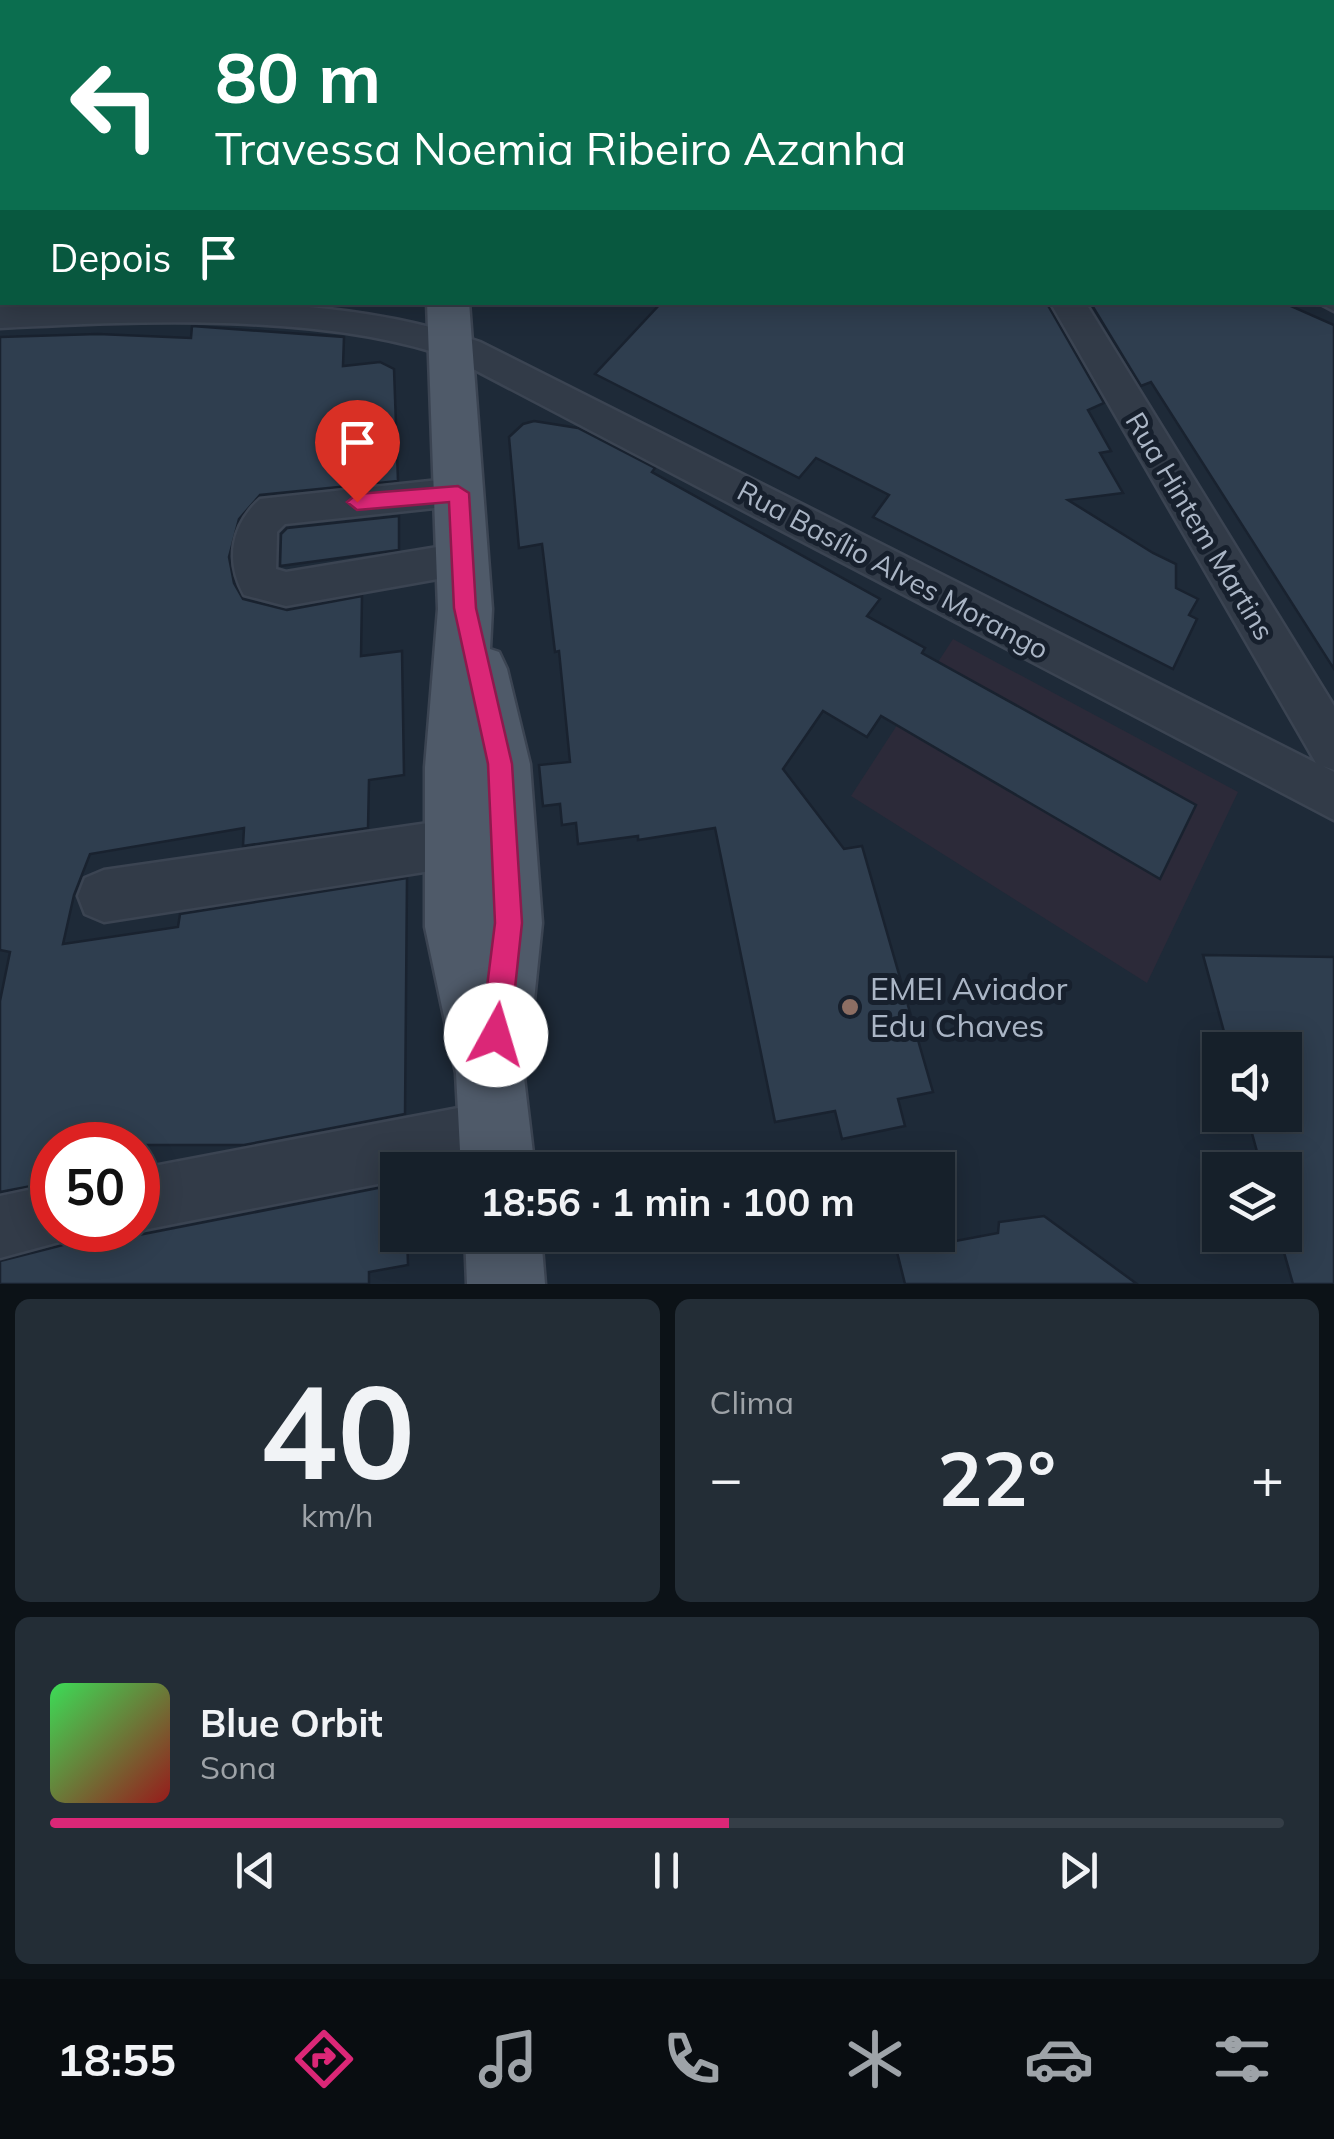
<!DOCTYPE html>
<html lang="pt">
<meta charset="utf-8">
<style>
body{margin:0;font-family:Mulish,sans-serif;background:#232d36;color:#f1f3f6;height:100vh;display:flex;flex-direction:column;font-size:38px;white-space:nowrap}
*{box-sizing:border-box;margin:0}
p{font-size:32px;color:#9ea3a8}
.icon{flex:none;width:55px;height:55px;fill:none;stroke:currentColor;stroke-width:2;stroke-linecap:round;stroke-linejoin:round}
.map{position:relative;height:1284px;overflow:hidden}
.sheet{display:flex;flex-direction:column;gap:15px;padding:15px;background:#0c1217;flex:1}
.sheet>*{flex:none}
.guide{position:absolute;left:0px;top:0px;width:1335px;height:305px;box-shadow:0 5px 25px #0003,0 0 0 2px #353e47;background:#0b6e4f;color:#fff;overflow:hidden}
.buttons{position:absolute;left:1202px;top:1032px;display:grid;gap:20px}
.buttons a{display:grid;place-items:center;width:100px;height:100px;border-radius:0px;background:#16202a;box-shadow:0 5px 25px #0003,0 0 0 2px #353e47;font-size:50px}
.speed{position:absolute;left:30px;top:1122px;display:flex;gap:20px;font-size:50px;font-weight:700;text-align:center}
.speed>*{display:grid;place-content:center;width:130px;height:130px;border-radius:50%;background:#16202a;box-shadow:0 5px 25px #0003,0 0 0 2px #353e47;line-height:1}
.speed .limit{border:15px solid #d22;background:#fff;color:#111}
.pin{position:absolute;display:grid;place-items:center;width:85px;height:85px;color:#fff;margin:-102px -42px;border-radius:50% 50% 50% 0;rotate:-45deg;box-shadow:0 0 10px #0007}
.pin .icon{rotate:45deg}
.me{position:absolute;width:110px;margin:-55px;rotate:6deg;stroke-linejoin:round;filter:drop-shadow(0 0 8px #0008)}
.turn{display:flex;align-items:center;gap:35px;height:210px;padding:0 50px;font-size:45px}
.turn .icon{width:130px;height:130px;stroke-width:2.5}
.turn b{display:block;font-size:70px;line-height:85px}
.then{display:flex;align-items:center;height:95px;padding:0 50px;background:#0003;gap:20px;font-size:38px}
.big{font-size:75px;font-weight:700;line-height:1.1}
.sheet .tile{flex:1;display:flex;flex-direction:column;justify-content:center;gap:15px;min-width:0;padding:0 35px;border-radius:15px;background:#232d36}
.sheet .dial{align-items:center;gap:0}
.dial b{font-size:130px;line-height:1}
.song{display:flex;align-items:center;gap:30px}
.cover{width:120px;height:120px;border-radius:15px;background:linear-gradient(135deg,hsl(130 70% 55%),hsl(0 70% 35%))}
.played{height:10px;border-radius:5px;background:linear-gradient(90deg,#db2777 55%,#353e47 55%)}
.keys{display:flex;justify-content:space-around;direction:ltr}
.heat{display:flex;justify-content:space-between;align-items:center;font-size:55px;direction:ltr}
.sheet .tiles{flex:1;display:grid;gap:15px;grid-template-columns:1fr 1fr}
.tile:last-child{grid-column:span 2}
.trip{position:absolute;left:380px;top:1152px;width:575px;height:100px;border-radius:0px;background:#16202a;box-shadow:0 5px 25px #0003,0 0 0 2px #353e47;font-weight:700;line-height:100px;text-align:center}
.tab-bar{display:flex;height:160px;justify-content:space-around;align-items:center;background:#090d11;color:#9ea3a8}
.tab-bar .icon{width:70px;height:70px}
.tab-bar .on{color:#db2777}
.tab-bar b{font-size:45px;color:#f1f3f6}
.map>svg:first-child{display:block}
.medical{fill:#2c2a39}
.building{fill:#2f3e4f;stroke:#19222f;stroke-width:2.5}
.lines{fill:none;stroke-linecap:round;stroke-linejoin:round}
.minor-casing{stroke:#3b4452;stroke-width:5}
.major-casing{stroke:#3b4452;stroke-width:5}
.minor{fill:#323b48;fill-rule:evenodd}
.major{fill:#4f5a69;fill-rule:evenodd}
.route{fill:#db2777;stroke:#8e194d;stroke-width:2.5}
.education-dot{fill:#8d6e63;stroke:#17202d;stroke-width:4}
.labels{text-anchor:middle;stroke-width:10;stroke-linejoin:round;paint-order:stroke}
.street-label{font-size:28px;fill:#abb6c6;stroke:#17202d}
.near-poi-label{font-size:32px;fill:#abb6c6;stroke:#17202d;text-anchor:start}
</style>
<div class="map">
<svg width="1334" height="1284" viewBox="0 0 1334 1284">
<rect width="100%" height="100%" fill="#1e2a38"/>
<path class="medical" d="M953,639l285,153 -91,191 -296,-187z"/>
<g class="building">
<path d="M662,302h384l58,101 -16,7 23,41 -11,2 23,40 -55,7 85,53 23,11v24l22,11 -9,16 8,4 -24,50 -300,-152 16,-22 -73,-37 -17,20 -204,-104z"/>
<path d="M1090,302h192l52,23v344l-183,-287 -10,4z"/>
<path d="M192,326l152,11 -1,29 37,-4 14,7 4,112 -138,14 -21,24 -10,38 5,26 9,16 44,11 75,-14 -1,60 41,-5 2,124 -35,5 -1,48 -125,18 1,-18 -154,26 -16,41 -11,49 115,-17 2,-13 227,-36 -2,236 -161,31h-192v37l-52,10v-191l10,-49 -10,-2v-613l98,-3 93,4z"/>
<path d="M534,421l44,7 77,40 -3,4 228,127 -13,17 58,32 -3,5 274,152 -36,74 -279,-163 -14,21 -44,-26 -40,58 61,80 18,-3 71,246 -35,7 7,27 -63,13 -7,-28 -60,11 -60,-294 -77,12v-4l-60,8 -2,-21 -14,2 -2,-21 -17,2 -4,-41 31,-3 -11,-111 -4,1 -13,-108 -23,4 -10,-111 14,-13z"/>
<path d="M399,516v34l-119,16 1,-32 6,-6z"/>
<path d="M1203,955l131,2v327h-41l-14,-49h6v-65h-23l-15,-55h38v-65h-56z"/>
<path d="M398,1184v51h9l1,30 -39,7v12h-369v-23l75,-19 5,-12h52l7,5z"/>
<path d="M1044,1216l93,68h-232l-8,-32 101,-19 1,-11z"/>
</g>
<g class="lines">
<defs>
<g id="minor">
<path d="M4,0h27l2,2h-27z"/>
<path d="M878,0h26l2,2h-26z"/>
<rect x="1332" y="128" width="2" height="18"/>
<rect x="0" y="143" width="2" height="18"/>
<path d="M1332,288h2v23l-17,-9h15z"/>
<path d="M63,302c138,0 284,-7 417,40l836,421 -266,-461h35l249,404v64l-11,-4 11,6v48l-880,-461c-127,-47 -319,-38 -454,-31v-22z"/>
<path d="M458,478l14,4 6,11 -6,11 -187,20 -8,8 -1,37 10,3 176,-29 15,5 6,12 -6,12 -191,34 -42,-11c-19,-34 -13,-70 16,-96z"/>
<path d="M456,819l18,7 8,17 -8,17 -18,7 -352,55 -19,-8 -7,-18 7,-18 19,-8z"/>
<path d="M495,1101l21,9 9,21 -9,21c-39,16 -77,18 -118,18v10l-260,51 -2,-1 2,-61z"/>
<path d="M52,1185v45h25l-3,8 -74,20v-62z"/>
</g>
<g id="major">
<path d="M416,0h32v2h-31z"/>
<path d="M427,302h42l23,307 -2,40 9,3 8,17 23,95 12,159 -11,107 -10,22 14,118h-74l-5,-97 -31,-146v-160l13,-158z"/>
<path d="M465,1235h76l4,49h-78z"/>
</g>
</defs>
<use href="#minor" class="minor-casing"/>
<use href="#major" class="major-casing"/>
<use href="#minor" class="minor"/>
<use href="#major" class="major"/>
</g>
<path class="route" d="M458,486l11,7 7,115 36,156 10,159 -12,112 -4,10 -10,5 -10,-5 -5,-10 14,-112 -7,-159 -34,-156 -5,-106 -92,8 -10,-8 10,-8z"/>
<circle class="education-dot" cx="850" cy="1007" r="10"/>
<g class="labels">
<g class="street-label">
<text transform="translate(1200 526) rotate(59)" y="10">Rua Hintem Martins</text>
<text transform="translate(893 570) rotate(28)" y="10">Rua Basílio Alves Morango</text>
</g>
<g class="near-poi-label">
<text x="870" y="1000">EMEI Aviador<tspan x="870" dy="37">Edu Chaves</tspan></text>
</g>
</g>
</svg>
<div class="buttons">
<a><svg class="icon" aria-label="sound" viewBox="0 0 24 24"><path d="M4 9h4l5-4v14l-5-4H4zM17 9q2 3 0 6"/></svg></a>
<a><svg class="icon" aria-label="layers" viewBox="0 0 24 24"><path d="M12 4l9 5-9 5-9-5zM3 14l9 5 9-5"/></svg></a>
</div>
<div class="speed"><div class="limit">50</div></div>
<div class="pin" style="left:357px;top:502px;background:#d93025"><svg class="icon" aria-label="arrive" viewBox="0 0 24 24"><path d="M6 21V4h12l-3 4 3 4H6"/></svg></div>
<svg class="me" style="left:496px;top:1035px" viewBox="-20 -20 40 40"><circle r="19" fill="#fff"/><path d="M0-13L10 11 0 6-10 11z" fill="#db2777"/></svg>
<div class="trip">18:56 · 1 min · 100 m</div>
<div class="guide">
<div class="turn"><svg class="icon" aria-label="left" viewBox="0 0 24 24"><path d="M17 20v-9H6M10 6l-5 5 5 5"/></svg><div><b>80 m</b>Travessa Noemia Ribeiro Azanha</div></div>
<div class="then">Depois<svg class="icon" aria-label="arrive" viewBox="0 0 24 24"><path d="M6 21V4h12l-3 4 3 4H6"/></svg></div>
</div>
</div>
<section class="sheet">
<div class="tiles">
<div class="tile dial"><b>40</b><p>km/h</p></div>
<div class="tile"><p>Clima</p>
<div class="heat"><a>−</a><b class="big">22°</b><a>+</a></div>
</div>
<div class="tile">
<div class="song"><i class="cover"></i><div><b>Blue Orbit</b><p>Sona</p></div></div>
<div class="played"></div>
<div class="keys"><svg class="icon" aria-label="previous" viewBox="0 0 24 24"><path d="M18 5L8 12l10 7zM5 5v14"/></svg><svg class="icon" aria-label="pause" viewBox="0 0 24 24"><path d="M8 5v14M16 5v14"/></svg><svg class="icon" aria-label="next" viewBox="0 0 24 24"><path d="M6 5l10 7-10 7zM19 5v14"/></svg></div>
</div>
</div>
</section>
<nav class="tab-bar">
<b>18:55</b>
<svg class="icon on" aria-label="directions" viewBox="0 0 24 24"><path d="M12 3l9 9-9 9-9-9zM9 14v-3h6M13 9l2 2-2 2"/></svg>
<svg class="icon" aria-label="music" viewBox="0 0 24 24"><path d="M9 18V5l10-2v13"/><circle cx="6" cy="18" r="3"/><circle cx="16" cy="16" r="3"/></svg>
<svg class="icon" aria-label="phone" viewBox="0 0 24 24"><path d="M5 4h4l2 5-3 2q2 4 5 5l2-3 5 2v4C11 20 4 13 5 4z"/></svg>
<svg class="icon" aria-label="climate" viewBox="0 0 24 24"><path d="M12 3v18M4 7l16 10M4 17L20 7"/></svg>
<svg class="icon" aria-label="car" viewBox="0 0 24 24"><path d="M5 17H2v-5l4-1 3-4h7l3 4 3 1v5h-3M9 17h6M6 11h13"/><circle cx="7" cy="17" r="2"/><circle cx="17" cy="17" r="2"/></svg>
<svg class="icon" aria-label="filters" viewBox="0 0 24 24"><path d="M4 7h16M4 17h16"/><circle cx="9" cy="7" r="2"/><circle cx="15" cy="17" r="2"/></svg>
</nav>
